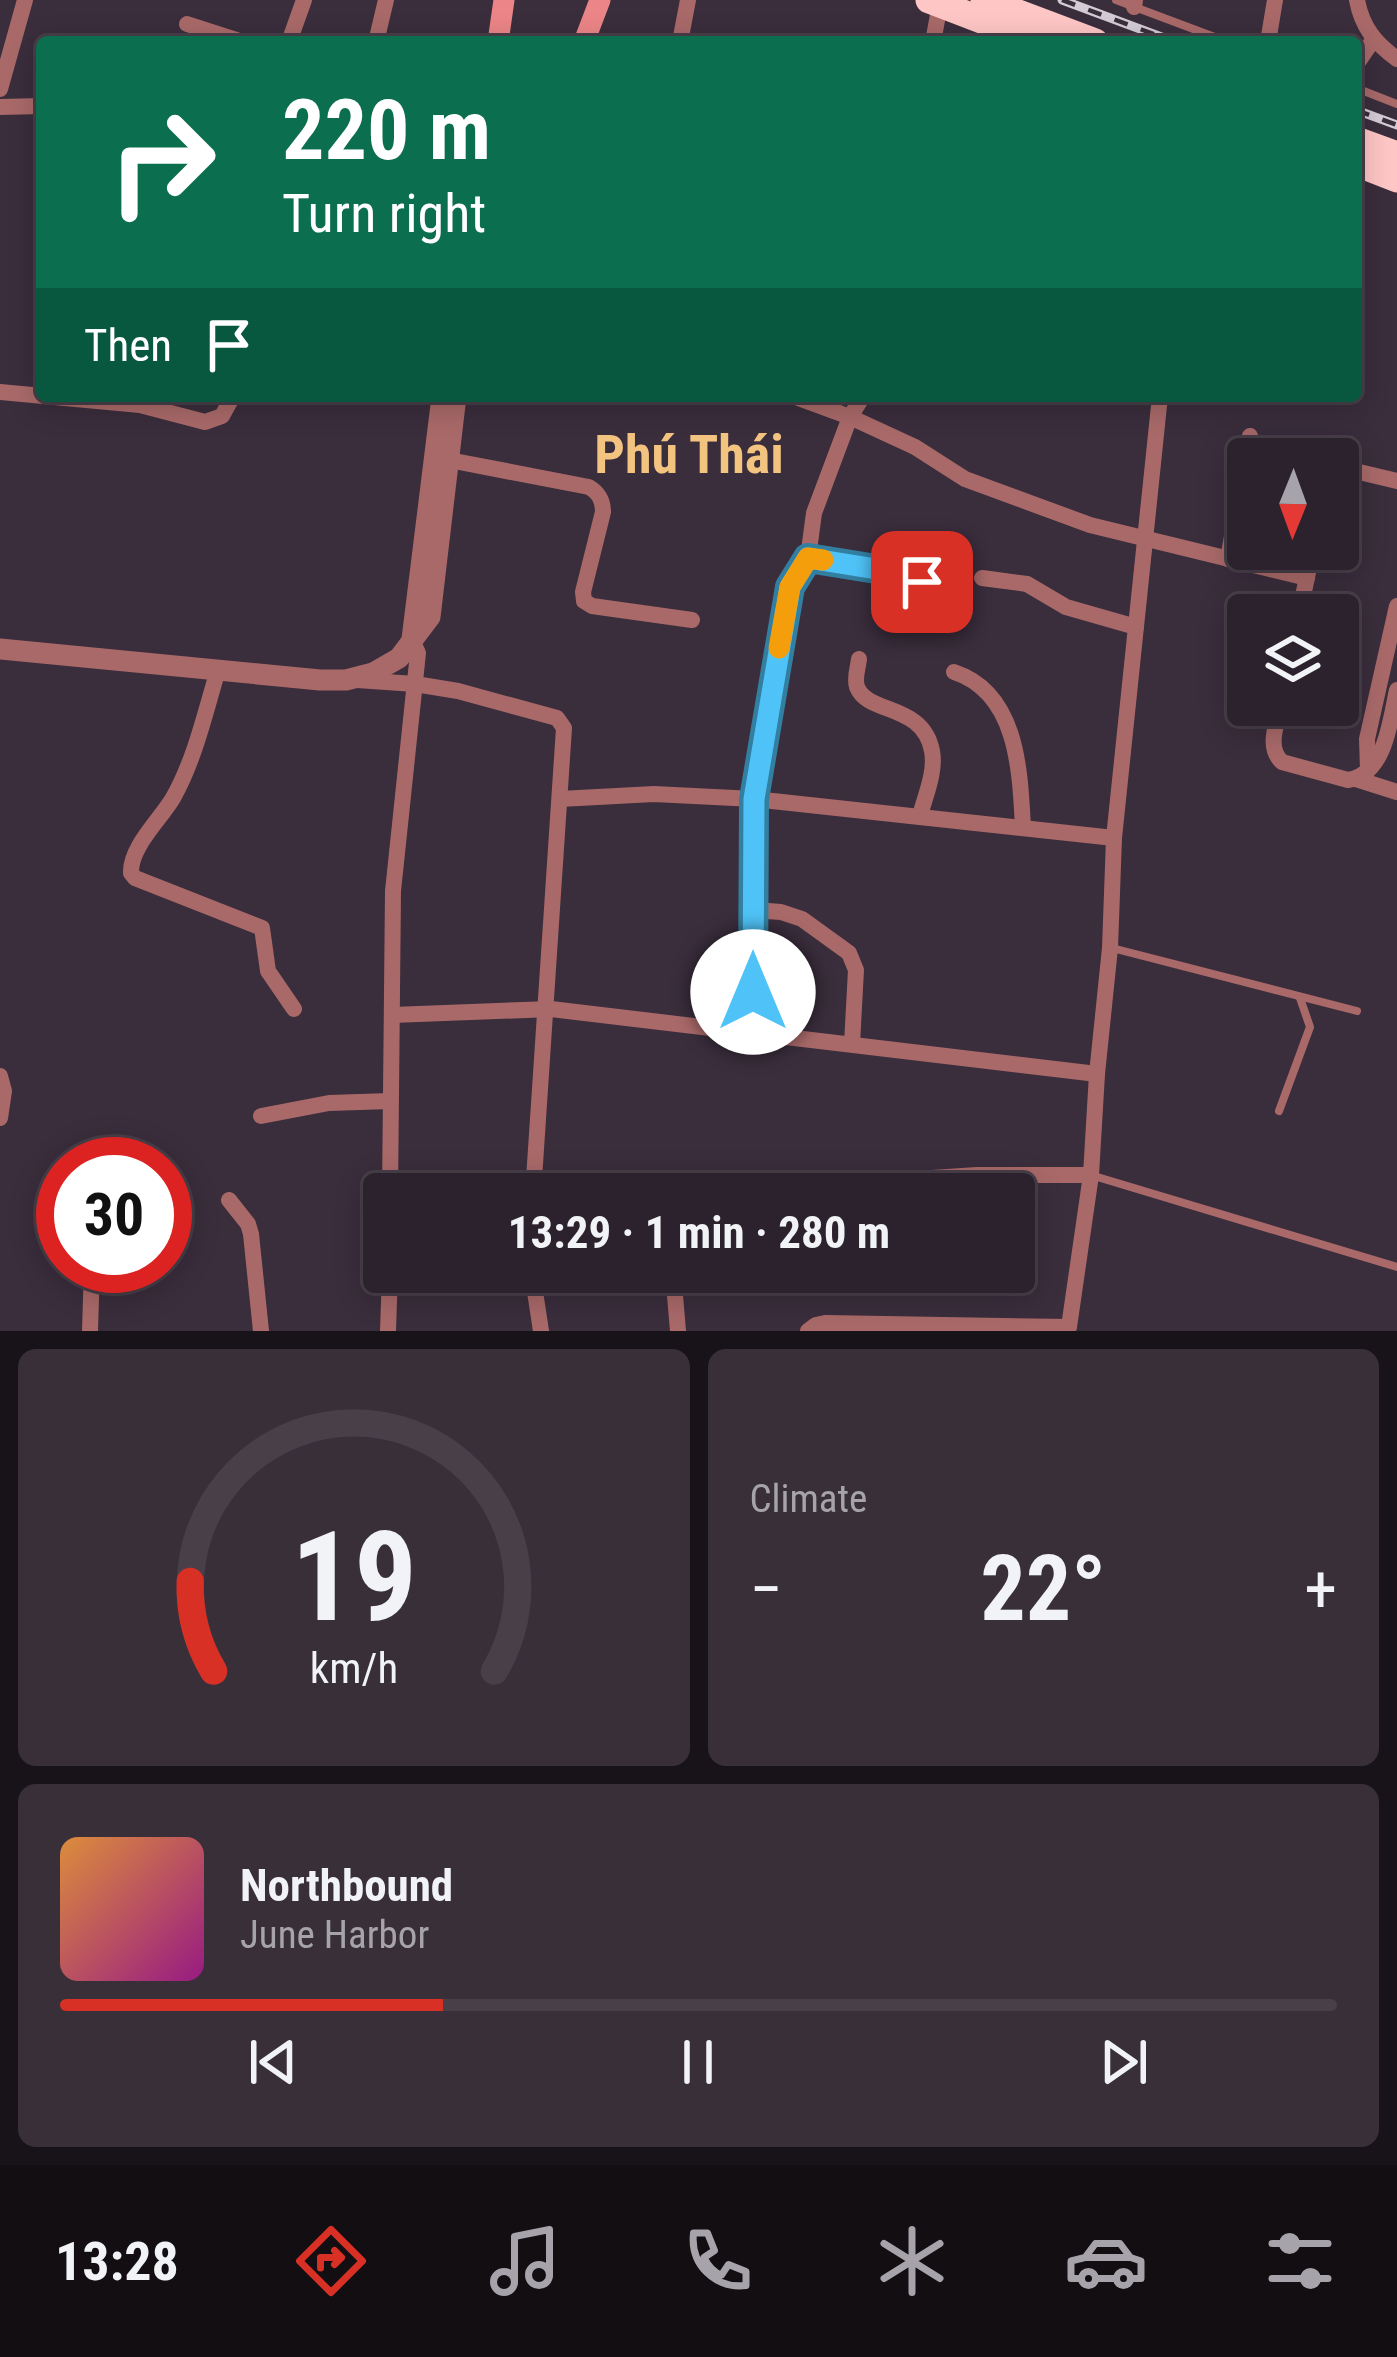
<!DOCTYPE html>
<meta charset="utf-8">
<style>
body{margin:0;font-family:"Roboto Condensed",sans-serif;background:#382f39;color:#f1f3f6;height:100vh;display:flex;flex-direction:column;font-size:45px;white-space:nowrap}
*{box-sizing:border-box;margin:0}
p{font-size:39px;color:#a6a4aa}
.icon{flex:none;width:66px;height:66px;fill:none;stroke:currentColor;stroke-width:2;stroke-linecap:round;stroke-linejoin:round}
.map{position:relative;height:1331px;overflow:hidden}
.sheet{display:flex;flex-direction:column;gap:18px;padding:18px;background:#181319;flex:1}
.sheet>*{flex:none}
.top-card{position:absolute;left:36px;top:36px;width:1326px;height:366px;border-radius:12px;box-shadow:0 6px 30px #0003,0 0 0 3px #483f49;background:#0b6e4f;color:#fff;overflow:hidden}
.needle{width:78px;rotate:181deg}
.fabs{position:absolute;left:1227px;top:438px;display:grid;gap:24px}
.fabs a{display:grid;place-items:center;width:132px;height:132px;border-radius:12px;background:#2c222d;box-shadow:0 6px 30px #0003,0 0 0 3px #483f49;font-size:60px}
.speed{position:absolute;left:36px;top:1137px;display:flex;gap:24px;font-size:60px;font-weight:700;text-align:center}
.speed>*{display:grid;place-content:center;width:156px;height:156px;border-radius:50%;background:#2c222d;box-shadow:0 6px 30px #0003,0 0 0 3px #483f49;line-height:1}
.speed .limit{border:18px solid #d22;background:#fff;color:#111}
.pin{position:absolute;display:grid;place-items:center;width:102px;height:102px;color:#fff;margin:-51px;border-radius:24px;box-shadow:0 6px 18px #0006}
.me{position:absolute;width:132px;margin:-66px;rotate:0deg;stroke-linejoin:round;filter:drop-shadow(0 0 9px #0008)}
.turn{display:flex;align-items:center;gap:42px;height:252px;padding:0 48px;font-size:54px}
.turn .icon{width:156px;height:156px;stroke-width:2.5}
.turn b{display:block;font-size:84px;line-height:102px}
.then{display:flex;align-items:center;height:114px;padding:0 48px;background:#0003;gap:24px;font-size:45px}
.big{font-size:90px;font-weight:700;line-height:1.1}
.sheet .widget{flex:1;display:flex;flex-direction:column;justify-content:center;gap:18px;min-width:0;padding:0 42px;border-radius:18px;background:#382f39}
.sheet .dial{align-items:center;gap:0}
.dial svg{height:312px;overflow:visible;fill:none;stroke:#483f49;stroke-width:7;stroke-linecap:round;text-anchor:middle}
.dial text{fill:#f1f3f6;stroke:none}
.song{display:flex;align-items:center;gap:36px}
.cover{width:144px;height:144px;border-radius:18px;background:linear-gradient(135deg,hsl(30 70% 55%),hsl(310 70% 35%))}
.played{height:12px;border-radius:6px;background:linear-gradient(90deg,#d93025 30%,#483f49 30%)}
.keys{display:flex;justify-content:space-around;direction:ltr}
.heat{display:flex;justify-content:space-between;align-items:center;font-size:66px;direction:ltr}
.sheet .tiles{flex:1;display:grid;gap:18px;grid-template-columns:1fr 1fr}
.widget:last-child{grid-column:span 2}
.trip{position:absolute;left:363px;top:1173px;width:672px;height:120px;border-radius:12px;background:#2c222d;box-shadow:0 6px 30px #0003,0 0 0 3px #483f49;font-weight:700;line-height:120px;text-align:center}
.tabs{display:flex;height:192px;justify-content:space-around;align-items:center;background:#120e12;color:#a6a4aa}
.tabs .icon{width:84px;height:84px}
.tabs .selected{color:#d93025}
.tabs b{font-size:54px;color:#f1f3f6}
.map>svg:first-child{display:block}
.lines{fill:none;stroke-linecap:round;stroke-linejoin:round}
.service{stroke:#a96969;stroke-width:8}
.minor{stroke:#a96969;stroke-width:16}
.tertiary{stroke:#a96969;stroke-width:21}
.secondary{stroke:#eb8587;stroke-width:21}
.trunk{stroke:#fec6c5;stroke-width:27}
.rail-casing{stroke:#d3cbd5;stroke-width:9}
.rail{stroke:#3a2d3c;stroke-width:4.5;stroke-dasharray:14;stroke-linecap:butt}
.route-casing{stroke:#337fa1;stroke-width:30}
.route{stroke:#4fc3f7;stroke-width:21}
.slow{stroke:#f59e0b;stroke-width:21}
.labels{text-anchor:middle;stroke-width:12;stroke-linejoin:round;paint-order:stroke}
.district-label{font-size:54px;font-weight:bold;fill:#f2c480;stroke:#3a2d3c}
</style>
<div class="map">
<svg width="1397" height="1331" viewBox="0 0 1397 1331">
<rect width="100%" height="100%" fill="#3a2d3c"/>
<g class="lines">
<g class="service">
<path d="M1116,0l112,42"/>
<path d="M1356,88l41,16"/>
<path d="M1112,948l245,63"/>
<path d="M1279,1111l31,-84 -10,-29"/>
<path d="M1094,1176l303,91"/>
</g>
<g class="minor">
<path d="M1357,0c5,27 18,43 40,59"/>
<path d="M1134,7l1,-7"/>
<path d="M187,24l56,18"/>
<path d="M289,42l15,-42"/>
<path d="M376,42l10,-42"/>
<path d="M680,42l8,-42"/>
<path d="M933,42l7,-38"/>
<path d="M1268,42l7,-42"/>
<path d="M1356,65l17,-25"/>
<path d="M0,89l25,-89"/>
<path d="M0,107l42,-1"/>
<path d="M0,392l140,13 65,17 17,-6 11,-20"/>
<path d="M793,396l57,21 65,30 50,32 125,46 217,53"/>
<path d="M449,460l140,27c10,6 14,13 14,25l-20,80 1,9 8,5 100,14"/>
<path d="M1338,472l17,-1 42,10"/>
<path d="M808,558l93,15 28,15"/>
<path d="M1228,559l22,-123"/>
<path d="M982,578l45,6 39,23 70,20"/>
<path d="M1299,615l14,-66"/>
<path d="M859,659c-1,9 -5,19 -2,28 11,28 66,16 75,64 4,21 -7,45 -12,65"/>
<path d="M218,670c-13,43 -23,89 -45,128 -13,22 -43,49 -42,75l4,5 127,50 6,43 26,38"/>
<path d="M954,672c64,21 66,99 69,156"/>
<path d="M357,680l58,4 43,7 99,27 7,10 -31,466"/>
<path d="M1281,705c-4,19 -15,42 1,57l66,18c38,-6 42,-60 49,-90"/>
<path d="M1368,770l-1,-31 30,-133"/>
<path d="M1356,779l41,13"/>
<path d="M560,799l94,-5 100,5 360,39"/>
<path d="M753,910l28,2 21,7 47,34 7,17 -4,74"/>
<path d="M392,1015l159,-6 546,65"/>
<path d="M753,1033l1,-234 36,-212 18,-29 6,-45 36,-96 13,-21"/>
<path d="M0,1076l4,15 -4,27"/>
<path d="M261,1116l68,-13 61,-2"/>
<path d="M533,1187l110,7"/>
<path d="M390,1194l3,-303 25,-238 -6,-13"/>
<path d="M650,1194l56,-1 271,-18h114l6,-101 13,-126 4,-110 46,-442"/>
<path d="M229,1200l19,24 3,10 10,97"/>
<path d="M532,1272l9,59"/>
<path d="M673,1272l5,59"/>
<path d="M90,1331l2,-65"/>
<path d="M388,1331l2,-59"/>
<path d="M808,1331l8,-6 9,-2 244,4 22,-152"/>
</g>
<g class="tertiary">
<path d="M412,639l30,-242"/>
<path d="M0,649l320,31h26l27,-7 26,-15 31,-41 26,-221"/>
</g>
<g class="secondary">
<path d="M498,42l6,-42"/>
<path d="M584,42l16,-42"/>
</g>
<g class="trunk">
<path d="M929,0l110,42"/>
<path d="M984,0l111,42"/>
<path d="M1356,140l41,15"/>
<path d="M1356,163l41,16"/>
</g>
<defs>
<g id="rail">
<path d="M1062,0l113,42"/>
<path d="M1356,110l41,15"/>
</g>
</defs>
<use href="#rail" class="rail-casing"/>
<use href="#rail" class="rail"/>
</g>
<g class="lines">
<defs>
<path id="route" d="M753,992l1,-193 36,-212 18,-29 93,15 21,9"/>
</defs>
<use href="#route" class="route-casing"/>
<use href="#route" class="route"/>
<path class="slow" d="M779,648l11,-61 18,-29 15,2"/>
</g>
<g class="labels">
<g class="district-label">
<text x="689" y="473">Phú Thái</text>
</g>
</g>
</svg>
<div class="fabs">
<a><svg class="needle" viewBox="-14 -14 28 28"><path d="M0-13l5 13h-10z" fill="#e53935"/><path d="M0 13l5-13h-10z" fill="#a6a4aa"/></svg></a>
<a><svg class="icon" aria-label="layers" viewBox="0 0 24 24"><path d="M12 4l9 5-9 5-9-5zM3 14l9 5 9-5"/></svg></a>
</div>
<div class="speed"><div class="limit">30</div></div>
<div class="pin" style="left:922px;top:582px;background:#d93025"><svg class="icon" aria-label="arrive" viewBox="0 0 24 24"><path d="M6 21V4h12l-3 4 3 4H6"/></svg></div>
<svg class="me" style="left:753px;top:992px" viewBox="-20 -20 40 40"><circle r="19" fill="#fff"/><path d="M0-13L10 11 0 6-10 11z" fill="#4fc3f7"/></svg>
<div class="trip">13:29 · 1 min · 280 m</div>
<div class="top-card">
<div class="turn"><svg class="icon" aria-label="right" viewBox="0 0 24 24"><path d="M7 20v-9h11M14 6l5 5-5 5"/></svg><div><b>220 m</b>Turn right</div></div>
<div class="then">Then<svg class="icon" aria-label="arrive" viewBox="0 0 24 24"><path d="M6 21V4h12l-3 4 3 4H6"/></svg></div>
</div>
</div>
<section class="sheet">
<div class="tiles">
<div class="widget dial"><svg viewBox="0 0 100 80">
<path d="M14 69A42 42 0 1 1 86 69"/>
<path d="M14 69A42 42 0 0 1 8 46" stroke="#d93025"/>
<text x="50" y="56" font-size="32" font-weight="700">19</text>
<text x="50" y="72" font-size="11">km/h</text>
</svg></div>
<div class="widget"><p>Climate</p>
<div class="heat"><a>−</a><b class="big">22°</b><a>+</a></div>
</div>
<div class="widget">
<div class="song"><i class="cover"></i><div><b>Northbound</b><p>June Harbor</p></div></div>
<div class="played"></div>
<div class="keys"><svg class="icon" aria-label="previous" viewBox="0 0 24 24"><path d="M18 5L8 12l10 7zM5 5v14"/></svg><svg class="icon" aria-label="pause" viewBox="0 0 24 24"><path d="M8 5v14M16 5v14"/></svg><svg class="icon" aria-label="next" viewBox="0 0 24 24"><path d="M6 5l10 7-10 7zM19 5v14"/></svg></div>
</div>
</div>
</section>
<nav class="tabs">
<b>13:28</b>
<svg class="icon selected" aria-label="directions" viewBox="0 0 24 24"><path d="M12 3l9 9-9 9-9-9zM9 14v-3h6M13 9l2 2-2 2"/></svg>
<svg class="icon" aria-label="music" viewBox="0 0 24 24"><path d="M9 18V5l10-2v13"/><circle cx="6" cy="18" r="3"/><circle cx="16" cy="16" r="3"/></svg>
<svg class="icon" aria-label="phone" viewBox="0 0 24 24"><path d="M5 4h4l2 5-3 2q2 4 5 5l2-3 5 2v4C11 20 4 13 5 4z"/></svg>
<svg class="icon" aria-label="climate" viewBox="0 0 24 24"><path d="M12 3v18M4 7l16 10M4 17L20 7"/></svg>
<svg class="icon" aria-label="car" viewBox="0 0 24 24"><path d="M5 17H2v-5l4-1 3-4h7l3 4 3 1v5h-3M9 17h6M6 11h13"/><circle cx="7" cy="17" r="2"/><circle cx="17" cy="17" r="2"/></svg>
<svg class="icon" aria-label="filters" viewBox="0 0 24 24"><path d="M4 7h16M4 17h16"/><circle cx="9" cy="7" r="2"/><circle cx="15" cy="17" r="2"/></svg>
</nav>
